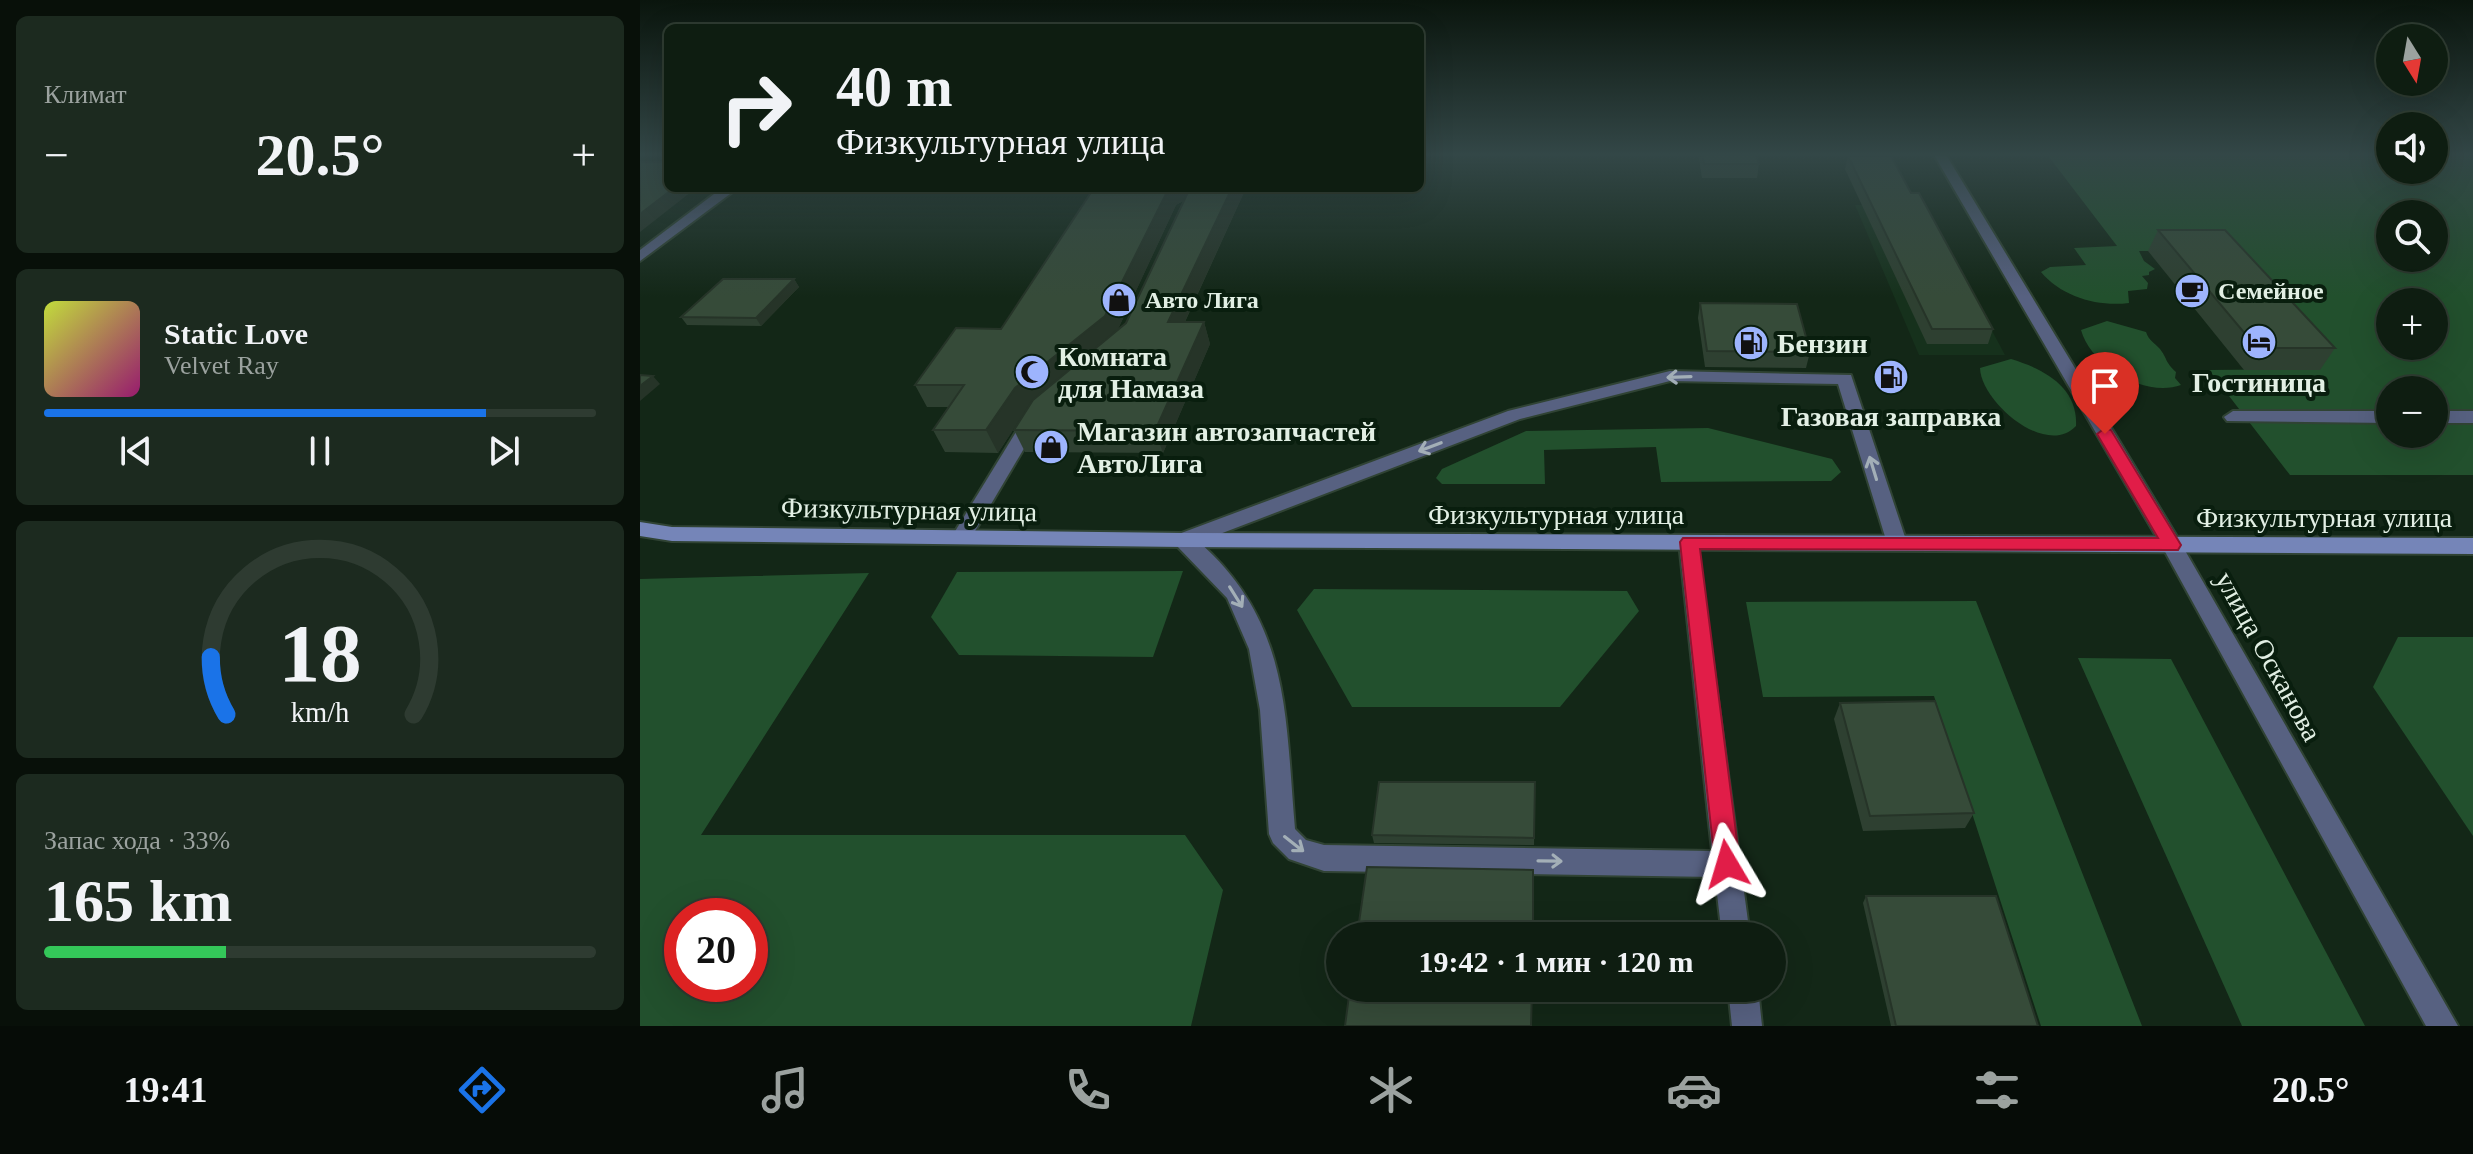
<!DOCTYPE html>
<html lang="ru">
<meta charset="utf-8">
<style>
body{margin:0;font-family:Georgia,serif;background:#1c2a1f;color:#f1f3f6;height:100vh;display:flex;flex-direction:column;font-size:30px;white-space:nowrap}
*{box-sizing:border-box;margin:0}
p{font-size:26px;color:#9ba29f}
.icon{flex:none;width:44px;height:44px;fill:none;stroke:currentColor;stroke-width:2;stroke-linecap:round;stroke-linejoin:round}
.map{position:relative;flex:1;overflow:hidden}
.drawer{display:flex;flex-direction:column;gap:16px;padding:16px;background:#081009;width:640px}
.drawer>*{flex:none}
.top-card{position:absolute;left:24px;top:24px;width:760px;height:168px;border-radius:12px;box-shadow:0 8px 32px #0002,0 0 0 2px #2e3b31;background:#0e1d11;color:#f1f3f6;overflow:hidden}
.needle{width:52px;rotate:169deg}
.controls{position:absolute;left:1736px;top:24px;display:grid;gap:16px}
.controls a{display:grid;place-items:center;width:72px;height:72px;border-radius:50%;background:#0e1d11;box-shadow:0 8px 32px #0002,0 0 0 2px #2e3b31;font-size:40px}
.speed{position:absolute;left:24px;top:898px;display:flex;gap:16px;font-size:40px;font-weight:700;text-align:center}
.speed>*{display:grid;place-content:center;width:104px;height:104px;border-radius:50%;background:#0e1d11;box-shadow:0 8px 32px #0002,0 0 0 2px #2e3b31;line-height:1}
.speed .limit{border:12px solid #d22;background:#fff;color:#111}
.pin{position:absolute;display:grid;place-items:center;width:68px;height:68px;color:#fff;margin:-82px -34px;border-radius:50% 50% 50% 0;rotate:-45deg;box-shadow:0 0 8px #0007}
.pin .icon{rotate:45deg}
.me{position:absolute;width:88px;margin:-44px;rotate:353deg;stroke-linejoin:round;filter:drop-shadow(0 0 6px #0008)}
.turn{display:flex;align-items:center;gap:28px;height:168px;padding:0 40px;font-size:36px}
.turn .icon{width:104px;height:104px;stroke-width:2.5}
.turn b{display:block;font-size:56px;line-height:68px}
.big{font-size:60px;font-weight:600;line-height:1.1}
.drawer .card{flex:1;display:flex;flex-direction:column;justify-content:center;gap:12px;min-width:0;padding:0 28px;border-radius:12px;background:#1c2a1f}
.drawer .dial{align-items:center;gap:0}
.dial svg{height:208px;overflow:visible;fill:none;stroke:#2e3b31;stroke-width:7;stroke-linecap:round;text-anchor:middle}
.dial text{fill:#f1f3f6;stroke:none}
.song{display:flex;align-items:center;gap:24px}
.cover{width:96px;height:96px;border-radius:12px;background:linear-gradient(135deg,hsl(70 70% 55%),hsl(320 70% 35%))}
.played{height:8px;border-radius:4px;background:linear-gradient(90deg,#1a73e8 80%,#2e3b31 80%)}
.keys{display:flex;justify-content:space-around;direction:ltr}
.heat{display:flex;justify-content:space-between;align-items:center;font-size:44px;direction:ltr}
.charge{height:12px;border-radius:6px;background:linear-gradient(90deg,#34c759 33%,#2e3b31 0)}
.trip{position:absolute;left:686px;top:922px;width:460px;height:80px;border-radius:40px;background:#0e1d11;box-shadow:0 8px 32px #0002,0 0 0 2px #2e3b31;font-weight:600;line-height:80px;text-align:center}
.tabs{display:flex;height:128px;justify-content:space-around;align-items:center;background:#060c07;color:#9ba29f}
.tabs .icon{width:56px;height:56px}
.tabs .on{color:#1a73e8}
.tabs b{font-size:36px;color:#f1f3f6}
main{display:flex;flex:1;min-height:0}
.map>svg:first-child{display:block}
.built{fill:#16311c}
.green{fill:#22502d;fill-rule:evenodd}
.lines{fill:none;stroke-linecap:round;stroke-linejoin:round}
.service-casing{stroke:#304334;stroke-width:4}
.minor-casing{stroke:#304334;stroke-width:4}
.tertiary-casing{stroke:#304334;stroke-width:4}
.secondary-casing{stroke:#304334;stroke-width:4}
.service{fill:#576181;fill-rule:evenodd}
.minor{fill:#576181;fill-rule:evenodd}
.tertiary{fill:#576181;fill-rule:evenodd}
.secondary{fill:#7585b8;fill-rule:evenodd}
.wall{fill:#2e4031;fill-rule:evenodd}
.shaded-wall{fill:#263428}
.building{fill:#364b39;stroke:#263428;stroke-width:2}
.oneway{stroke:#a3afb7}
.route{fill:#e11d48;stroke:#92132f;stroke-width:2}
.labels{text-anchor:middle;stroke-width:8;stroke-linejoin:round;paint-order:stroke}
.far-poi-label{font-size:24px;font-weight:bold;fill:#e2efe4;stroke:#091e0e;text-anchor:start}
.poi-label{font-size:28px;font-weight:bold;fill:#e2efe4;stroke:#091e0e;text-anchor:start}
.street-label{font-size:28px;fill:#e2efe4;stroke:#091e0e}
</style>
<main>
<section class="drawer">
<div class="card"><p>Климат</p>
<div class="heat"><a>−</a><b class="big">20.5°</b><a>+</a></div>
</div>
<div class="card">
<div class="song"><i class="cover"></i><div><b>Static Love</b><p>Velvet Ray</p></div></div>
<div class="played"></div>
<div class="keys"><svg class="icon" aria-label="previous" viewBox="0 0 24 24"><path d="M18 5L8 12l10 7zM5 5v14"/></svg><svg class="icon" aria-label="pause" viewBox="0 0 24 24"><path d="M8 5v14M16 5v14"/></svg><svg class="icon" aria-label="next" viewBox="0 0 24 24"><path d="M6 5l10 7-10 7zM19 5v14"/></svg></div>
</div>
<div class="card dial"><svg viewBox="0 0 100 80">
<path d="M14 69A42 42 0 1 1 86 69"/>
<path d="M14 69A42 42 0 0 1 8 47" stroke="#1a73e8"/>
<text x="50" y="56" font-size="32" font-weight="700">18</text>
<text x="50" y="72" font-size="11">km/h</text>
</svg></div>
<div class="card"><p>Запас хода · 33%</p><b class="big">165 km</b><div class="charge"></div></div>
</section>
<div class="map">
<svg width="1833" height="1026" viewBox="0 0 1833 1026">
<rect width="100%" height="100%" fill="#132717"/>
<path class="built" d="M1215,205h70l80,150h-86z"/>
<g class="green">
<path d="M1406,153h344v17h44v-17h39v322h-183l-81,-105 110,-1 -105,-118h-75l5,10 11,8 -6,3v3l-7,1 6,7 -1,6 -19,2 1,12c-31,4 -67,-6 -88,-31l9,-5 36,-2 -12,-17 43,-2zM1750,214h44v44h-44zM1750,302h44v44h-44zM1750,390h44v44h-44z"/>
<path d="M1467,321l39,11c3,9 8,10 14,17 7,9 5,13 16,23l-1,6 6,7c-36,13 -90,-19 -100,-55z"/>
<path d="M1371,359c33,10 67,28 65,67 -30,32 -95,-24 -96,-58z"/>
<path d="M1068,428l124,31 9,13 -10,9 -170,1 -5,-35 -112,3 1,34h-103l-6,-6 6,-9 84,-38z"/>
<path d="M543,571l-30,86 -194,-2 -28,-38 26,-45z"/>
<path d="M229,573l-168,262h484l38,55 -32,136h-551v-447zM110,916v68h-68v-68z"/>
<path d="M674,589l313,2 12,20 -79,96h-208l-55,-97z"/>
<path d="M1336,601l166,425h-101l-107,-330 -171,1 -17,-95z"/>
<path d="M1758,637h75v199l-100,-149z"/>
<path d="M1438,658l93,1 194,367h-123z"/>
</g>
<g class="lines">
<defs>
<g id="service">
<path d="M1030,371l181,4 56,168 -3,5h-14l-3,-5 -49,-159 -168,-3 -150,38 -321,123c92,81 86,174 96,287l11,11 18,5 388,6 -33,-309 3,-5h14l54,399h-28l-7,-59 -391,-6 -35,-12 -16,-16 -4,-9 -9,-124 -11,-61 -22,-51 -51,-53 -3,-5 3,-5 332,-124z"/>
<path d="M1593,411h157v12l-163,-2 -3,-4z"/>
<rect x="1794" y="411" width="39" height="12"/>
<path d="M393,412l9,6 -74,125h-14l-3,-5 3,-5 73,-119z"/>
<path d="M1088,988h30l4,38h-30z"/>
</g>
<path id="minor" d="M82,188h16l-98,73v-11z"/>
<path id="tertiary" d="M1293,153h12l234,387 279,486h-32l-263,-478z"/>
<path id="secondary" d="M0,522l32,5 511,6 1290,5v16l-1290,-7 -511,-6 -32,-5z"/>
</defs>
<use href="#service" class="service-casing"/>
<use href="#minor" class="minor-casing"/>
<use href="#tertiary" class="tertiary-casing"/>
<use href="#secondary" class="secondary-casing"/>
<use href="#service" class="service"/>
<use href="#minor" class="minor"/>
<use href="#tertiary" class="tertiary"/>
<use href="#secondary" class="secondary"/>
</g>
<g class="wall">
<path d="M1058,153h58l3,11 -2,14h-55z"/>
<path d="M1208,156l63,37 82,136 -5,15h-61l-82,-175z"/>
<path d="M454,188h152l-61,134h19l6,22 -47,109 -138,-1 -11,-22 12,-20 -28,43 -53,-1 -12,-22 15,-23h-21l-12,-22 86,-56zM543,201l-57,122 -8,6 58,-124z"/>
<path d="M1518,230l177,118 -15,22h-76l-96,-119z"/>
<path d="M154,279l5,8 -38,39 -74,-1 -6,-8z"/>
<path d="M1060,303l110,49 -4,16 -101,-1 -7,-49z"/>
<path d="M1200,703l134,110 -9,15 -102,3 -29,-112z"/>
<path d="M895,782l-1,63 -160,-2 -2,-8z"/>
<path d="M1226,896l172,130h-147l-28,-123z"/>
</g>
<g class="shaded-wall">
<path d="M34,188h22l-56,44v-18z"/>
<path d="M529,188h15l3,11 -11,6 -62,133 -88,72 -28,43 -12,-23 29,-42z"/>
<path d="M592,188h14l-71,155 -7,-21z"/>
<path d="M154,279l5,8 -38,39 -5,-8z"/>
<path d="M564,322l6,22 -47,109 -8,-22z"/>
<path d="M13,376l7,8 -20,17v-15z"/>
</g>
<g class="building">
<path d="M1062,153h54l3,11h-55z"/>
<path d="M1208,156h43l20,37h8l74,136h-61z"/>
<path d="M0,162h28v26h6l-34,26z"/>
<path d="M454,188h75l-64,128 -90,72 -29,42h-53l31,-45h-49l41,-57 45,1z"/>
<path d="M550,188h42l-64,134h36l-49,109 -141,-1 19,-30 93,-77z"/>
<path d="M1518,230h67l110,118h-78z"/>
<path d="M83,279h71l-38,39 -75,-1z"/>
<path d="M1060,303l97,1 13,48 -103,-1z"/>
<path d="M0,375l13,1 -13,10z"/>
<path d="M1295,701l39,112 -104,3 -30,-113z"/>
<path d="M739,782h156l-1,56 -162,-3z"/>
<path d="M727,867l166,3v66h-176z"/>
<path d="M1226,896h130l42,130h-142z"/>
<path d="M710,988h182l-1,38h-186z"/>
</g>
<defs><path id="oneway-shaft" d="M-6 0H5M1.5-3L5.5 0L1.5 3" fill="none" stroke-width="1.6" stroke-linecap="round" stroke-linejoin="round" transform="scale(2)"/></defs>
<g class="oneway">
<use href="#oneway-shaft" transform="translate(1039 377) rotate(178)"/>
<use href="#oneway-shaft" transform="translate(790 447) rotate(159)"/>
<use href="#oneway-shaft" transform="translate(1233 468) rotate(-107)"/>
<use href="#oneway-shaft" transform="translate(596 597) rotate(58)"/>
<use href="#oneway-shaft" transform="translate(654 844) rotate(38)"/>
<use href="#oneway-shaft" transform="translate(910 861) rotate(1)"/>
</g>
<linearGradient id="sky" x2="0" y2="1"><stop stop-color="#0a150d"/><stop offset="0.52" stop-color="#334747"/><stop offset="1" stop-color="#334747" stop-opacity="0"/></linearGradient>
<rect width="1833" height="297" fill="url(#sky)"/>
<path class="route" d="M1465,428l6,2 67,110 3,5 -3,5 -478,-1 40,315 -4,8 -9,4 -8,-4 -4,-8 -35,-322 3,-4h475l-61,-104z"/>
<defs>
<symbol id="cafe-disc" viewBox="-11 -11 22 22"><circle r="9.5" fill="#9db4fd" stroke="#091e0e"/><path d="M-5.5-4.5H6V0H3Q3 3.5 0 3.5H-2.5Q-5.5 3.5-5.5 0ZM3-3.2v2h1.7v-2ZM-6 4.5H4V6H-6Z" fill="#111"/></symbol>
<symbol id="shop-disc" viewBox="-11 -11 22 22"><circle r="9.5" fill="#9db4fd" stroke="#091e0e"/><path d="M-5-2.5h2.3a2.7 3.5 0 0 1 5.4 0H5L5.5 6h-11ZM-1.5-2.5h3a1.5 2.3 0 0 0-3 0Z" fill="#111"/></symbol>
<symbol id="hotel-disc" viewBox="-11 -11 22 22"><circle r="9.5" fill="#9db4fd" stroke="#091e0e"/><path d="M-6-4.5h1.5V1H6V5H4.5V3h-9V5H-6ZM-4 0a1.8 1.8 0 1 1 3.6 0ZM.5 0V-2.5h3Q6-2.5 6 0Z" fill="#111"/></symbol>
<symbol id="fuel-disc" viewBox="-11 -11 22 22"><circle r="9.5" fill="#9db4fd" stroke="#091e0e"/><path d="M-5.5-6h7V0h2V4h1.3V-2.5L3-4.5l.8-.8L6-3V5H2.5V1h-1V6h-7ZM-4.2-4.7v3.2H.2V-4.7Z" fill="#111"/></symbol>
<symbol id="mosque-disc" viewBox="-11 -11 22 22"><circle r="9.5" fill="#9db4fd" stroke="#091e0e"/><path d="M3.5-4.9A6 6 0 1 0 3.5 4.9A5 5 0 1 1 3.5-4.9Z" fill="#111"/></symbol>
</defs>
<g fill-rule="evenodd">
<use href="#cafe-disc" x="1532" y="271" width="40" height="40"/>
<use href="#shop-disc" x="459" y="280" width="40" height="40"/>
<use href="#hotel-disc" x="1599" y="322" width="40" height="40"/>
<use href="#fuel-disc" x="1091" y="323" width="40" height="40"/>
<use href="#mosque-disc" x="372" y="352" width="40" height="40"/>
<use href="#fuel-disc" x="1231" y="357" width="40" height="40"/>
<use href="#shop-disc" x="391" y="427" width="40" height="40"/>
</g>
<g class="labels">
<g class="far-poi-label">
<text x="1578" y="299">Семейное</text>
<text x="505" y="308">Авто Лига</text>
</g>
<g class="poi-label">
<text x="1137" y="353">Бензин</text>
<text x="418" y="366">Комната<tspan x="418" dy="32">для Намаза</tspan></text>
<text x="1619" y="392" text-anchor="middle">Гостиница</text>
<text x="1251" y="426" text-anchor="middle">Газовая заправка</text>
<text x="437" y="441">Магазин автозапчастей<tspan x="437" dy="32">АвтоЛига</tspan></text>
</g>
<g class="street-label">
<text transform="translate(269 509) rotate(1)" y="10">Физкультурная улица</text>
<text x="916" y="524">Физкультурная улица</text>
<text x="1684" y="527">Физкультурная улица</text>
<text transform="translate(1629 656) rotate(61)" y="10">улица Осканова</text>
</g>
</g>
</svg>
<div class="controls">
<a><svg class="needle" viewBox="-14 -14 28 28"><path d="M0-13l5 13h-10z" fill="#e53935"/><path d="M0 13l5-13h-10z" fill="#9ba29f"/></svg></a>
<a><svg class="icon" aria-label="sound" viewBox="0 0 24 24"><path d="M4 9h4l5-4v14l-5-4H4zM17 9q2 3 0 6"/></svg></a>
<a><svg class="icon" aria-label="search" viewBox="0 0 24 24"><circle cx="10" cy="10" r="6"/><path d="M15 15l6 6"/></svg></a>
<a>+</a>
<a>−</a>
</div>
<div class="speed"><div class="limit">20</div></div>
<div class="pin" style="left:1465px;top:434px;background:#d93025"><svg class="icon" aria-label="arrive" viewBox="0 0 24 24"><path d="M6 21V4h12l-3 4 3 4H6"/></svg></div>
<svg class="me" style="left:1087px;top:864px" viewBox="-20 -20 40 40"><path d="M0-17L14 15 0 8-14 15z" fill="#e11d48" stroke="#fff" stroke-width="4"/></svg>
<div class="trip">19:42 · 1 мин · 120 m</div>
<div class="top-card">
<div class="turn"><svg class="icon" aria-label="right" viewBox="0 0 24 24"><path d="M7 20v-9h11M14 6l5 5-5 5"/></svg><div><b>40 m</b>Физкультурная улица</div></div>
</div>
</div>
</main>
<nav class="tabs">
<b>19:41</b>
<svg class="icon on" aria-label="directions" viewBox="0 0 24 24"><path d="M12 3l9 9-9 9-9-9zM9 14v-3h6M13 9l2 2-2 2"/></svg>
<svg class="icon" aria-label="music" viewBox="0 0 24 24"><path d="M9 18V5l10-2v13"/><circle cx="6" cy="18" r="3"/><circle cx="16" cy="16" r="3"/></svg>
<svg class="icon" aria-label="phone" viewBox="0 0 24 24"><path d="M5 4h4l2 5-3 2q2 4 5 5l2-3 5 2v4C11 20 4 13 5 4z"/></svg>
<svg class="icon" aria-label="climate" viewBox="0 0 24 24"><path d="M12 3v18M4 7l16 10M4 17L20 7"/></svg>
<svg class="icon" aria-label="car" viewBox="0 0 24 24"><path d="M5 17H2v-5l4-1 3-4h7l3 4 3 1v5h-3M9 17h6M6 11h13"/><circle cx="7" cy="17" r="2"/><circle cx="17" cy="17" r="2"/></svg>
<svg class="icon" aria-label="filters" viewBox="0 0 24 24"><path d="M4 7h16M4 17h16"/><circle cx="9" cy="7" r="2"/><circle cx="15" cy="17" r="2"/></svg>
<b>20.5°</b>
</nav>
